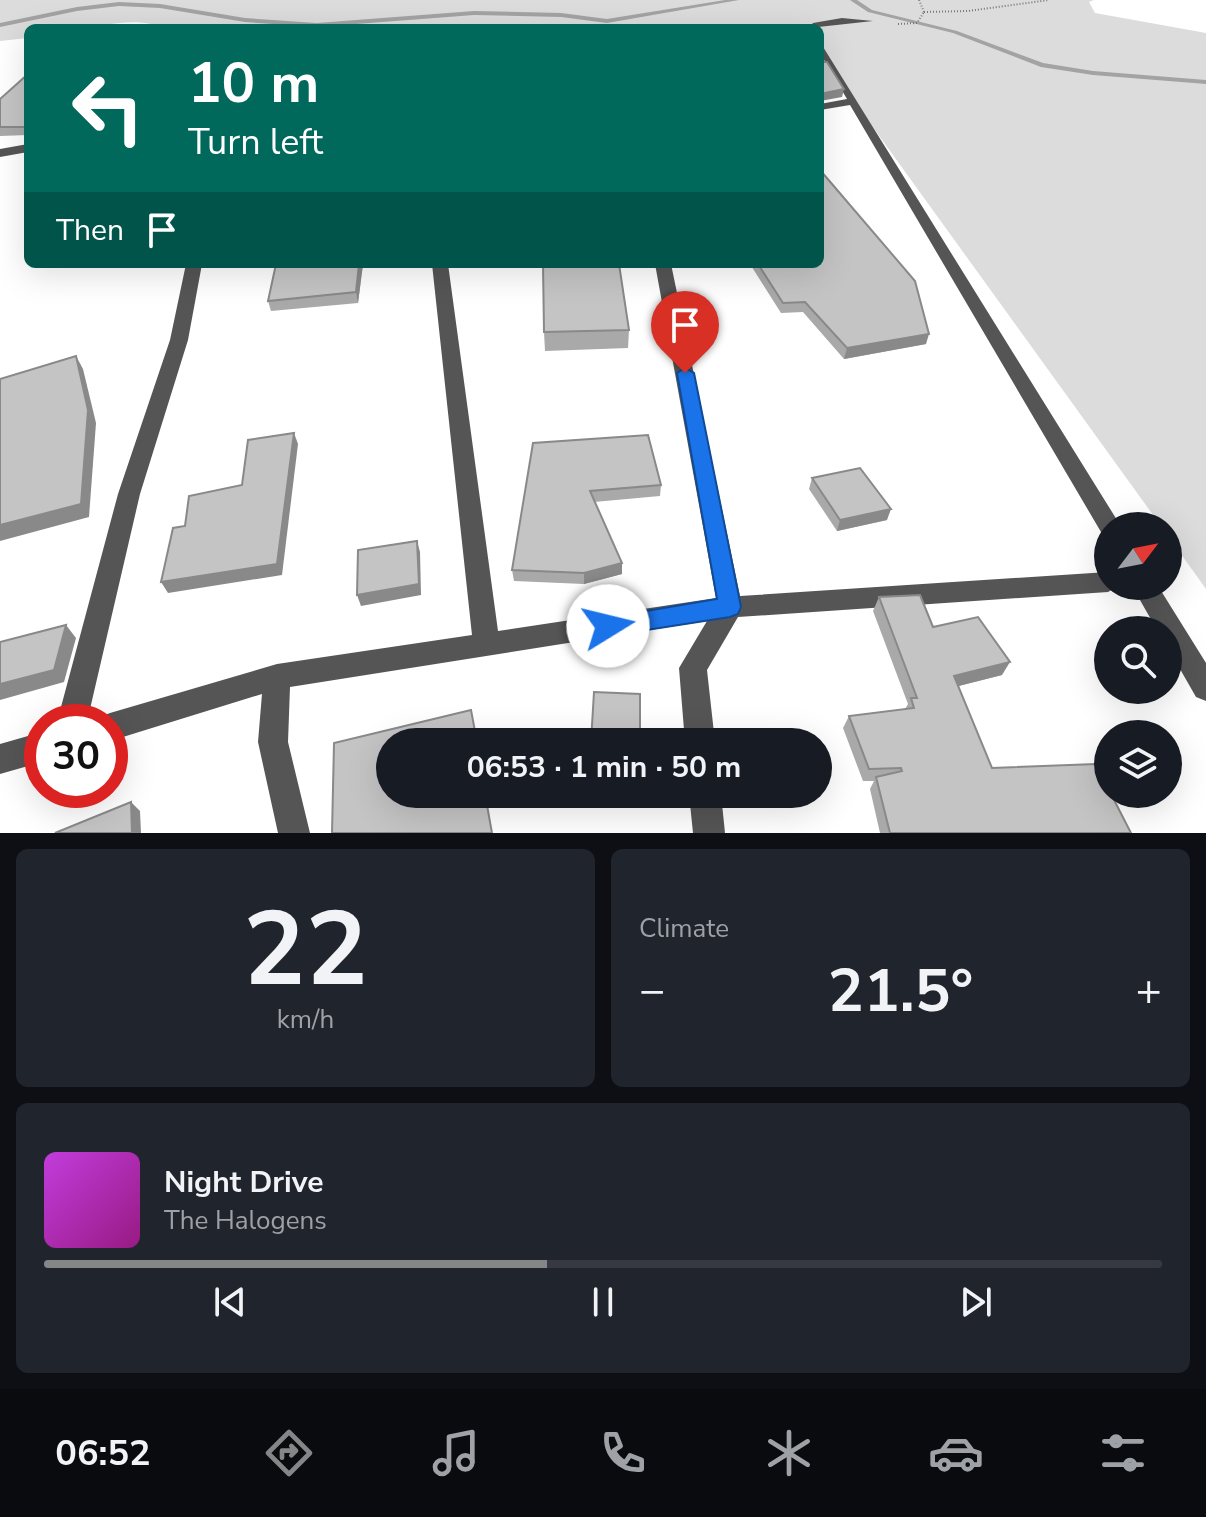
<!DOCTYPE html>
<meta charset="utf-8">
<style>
body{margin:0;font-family:"Nunito Sans",sans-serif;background:#20242c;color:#f1f3f6;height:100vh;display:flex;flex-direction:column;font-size:30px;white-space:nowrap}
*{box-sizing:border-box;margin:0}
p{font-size:26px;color:#9ea1a6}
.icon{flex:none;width:44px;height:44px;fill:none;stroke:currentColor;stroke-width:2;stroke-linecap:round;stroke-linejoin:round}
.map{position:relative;height:833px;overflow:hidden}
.sheet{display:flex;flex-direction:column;gap:16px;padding:16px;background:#0d0f14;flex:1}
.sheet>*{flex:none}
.guide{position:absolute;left:24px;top:24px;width:800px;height:244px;border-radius:12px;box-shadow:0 8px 32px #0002;background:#00695c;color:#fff;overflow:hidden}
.needle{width:52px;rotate:58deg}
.buttons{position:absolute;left:1094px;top:512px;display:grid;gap:16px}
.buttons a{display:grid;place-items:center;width:88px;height:88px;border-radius:50%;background:#171b24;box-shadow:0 8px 32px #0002;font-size:40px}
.speed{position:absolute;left:24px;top:704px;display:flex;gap:16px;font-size:40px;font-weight:700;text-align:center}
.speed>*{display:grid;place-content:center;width:104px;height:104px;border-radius:50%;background:#171b24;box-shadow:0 8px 32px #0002;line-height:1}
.speed .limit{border:12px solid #d22;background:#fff;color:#111}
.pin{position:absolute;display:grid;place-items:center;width:68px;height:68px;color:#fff;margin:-82px -34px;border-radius:50% 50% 50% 0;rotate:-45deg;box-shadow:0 0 8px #0007}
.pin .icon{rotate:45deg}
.me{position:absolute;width:88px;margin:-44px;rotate:81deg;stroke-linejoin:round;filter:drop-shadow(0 0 6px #0008)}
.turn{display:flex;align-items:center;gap:28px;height:168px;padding:0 32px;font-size:36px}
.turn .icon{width:104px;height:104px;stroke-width:2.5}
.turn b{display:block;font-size:56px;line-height:68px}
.then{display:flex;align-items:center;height:76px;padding:0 32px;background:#0003;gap:16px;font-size:30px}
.big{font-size:60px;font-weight:700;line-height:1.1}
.sheet .widget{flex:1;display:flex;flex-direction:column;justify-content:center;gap:12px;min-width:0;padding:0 28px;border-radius:12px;background:#20242c}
.sheet .dial{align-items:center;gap:0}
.dial b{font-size:104px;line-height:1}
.song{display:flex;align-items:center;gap:24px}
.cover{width:96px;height:96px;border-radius:12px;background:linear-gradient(135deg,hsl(290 70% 55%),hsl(310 70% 35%))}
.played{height:8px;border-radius:4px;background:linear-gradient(90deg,#858687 45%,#363941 45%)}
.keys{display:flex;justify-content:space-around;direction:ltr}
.heat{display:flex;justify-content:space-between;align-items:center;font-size:44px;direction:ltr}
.sheet .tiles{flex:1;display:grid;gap:16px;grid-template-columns:1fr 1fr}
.widget:last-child{grid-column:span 2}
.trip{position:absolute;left:376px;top:728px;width:456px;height:80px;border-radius:40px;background:#171b24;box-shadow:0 8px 32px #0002;font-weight:700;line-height:80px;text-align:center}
.tab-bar{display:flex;height:128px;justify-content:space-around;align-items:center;background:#090b0e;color:#9ea1a6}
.tab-bar .icon{width:56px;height:56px}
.tab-bar .active{color:#858687}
.tab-bar b{font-size:36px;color:#f1f3f6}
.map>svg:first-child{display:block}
.green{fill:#dcdcdc}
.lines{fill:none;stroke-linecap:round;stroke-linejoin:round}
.stream{fill:#a3a3a3;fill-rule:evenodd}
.path{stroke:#777;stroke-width:2;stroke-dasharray:1 2;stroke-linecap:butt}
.minor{fill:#555;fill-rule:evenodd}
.wall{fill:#a9a9a9}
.shaded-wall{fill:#898989}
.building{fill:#c4c4c4;stroke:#898989;stroke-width:2}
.route{fill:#1a73e8;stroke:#114b97;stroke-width:2}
</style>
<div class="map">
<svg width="1206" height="833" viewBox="0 0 1206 833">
<rect width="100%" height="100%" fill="#fff"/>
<path class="green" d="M0,0h1094l-5,2 6,11 111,20v556l-38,-53v-10h-7l-341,-472v-26h-658c-23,-12 -58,-2 -82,0 -17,1 -35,0 -52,0v10l-28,3z"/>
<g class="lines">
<g class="stream">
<path d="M725,0h14l-132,23 -46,-6 -87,-2 -157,12 -72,-5 -85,-14 -41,-2 -42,5 -77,16v-4l77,-16 42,-5 41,2 85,14 72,5 157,-12 87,2 46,6z"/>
<path d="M850,0h7l15,10 85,21 86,32 50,8 113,9v4l-113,-9 -52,-8 -88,-34 -85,-21z"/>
</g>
<g class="path">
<path d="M919,0l5,12"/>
<path d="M924,12l44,-1 81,-11"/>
<path d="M898,24l19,-1 7,-11"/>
</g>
<g class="minor">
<path d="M842,18l31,3 -64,7 4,-5z"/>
<path d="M820,42l297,478 4,6h-13v9l-7,-3 -251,-427 -30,5v-6l27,-5 -27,-46z"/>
<path d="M28,144v8l-28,5v-8z"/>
<path d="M186,264h16l-14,76 -48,154 -53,228h-30l61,-228 52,-154z"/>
<path d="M432,264h16l50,367 218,-33 -61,-334h16l69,332 368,-24v14h10l-10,6 -370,25 -31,53 8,72h-30l-6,-74 28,-47 -417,66 -2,55 22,91h-32l-20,-91 4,-48 -152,47v-19h-12l2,-5 10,-4 167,-49 195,-29z"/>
<path d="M1132,586h26l48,77v38l-10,-4 -28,-49v-18h-11z"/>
<path d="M42,732v30l-42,12v-30z"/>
<path d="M689,794h32l4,39h-32z"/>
</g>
</g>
<g class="wall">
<path d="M28,74v61l-28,1v-37z"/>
<path d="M363,264l-5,39 -87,8 -3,-10z"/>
<path d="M750,264h70l106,80 -82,15 -41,-47 -22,1z"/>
<path d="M629,330l-1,18 -83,3 -1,-19z"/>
<path d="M533,443l128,42 -1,11 -66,6 28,72 -38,10 -70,-3 -2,-11z"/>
<path d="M812,478l75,42 -50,11 -28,-42z"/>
<path d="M879,597l54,30 69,48 -44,11 34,82 139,65h-251l-10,-44 4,-8h-11l-20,-53 6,-12 56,-7 3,-5 -35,-93z"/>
</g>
<g class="shaded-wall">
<path d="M844,89l-2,8 -22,4v-7z"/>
<path d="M359,264h4l-5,39 -2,-11z"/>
<path d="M929,334l-3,10 -82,15 3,-11z"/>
<path d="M76,356l7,13 13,54 -7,94 -89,24v-16z"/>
<path d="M294,433l4,11 -16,131 -114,18 -7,-11z"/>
<path d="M891,509l-4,11 -50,11 3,-11z"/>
<path d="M417,541l3,11 1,43 -60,11 -4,-11z"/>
<path d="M622,563v11l-38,10v-11z"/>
<path d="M66,625l10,13 -12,44 -64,18v-16z"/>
<path d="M1010,662l-8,13 -55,14 7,-13z"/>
<path d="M131,802l9,9 1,22h-9z"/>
</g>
<g class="building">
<path d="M820,62h7l17,27 -24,5z"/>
<path d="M28,74v53h-28v-28z"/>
<path d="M820,170l95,111 14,53 -82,14 -42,-46 -22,1 -25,-39h62z"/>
<path d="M276,264h83l-3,28 -88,9z"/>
<path d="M543,264h76l10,66 -85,2z"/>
<path d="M76,356l12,54 -7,94 -81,21v-146z"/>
<path d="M294,433l-17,131 -116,18 12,-54 12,-2 4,-30 53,-11 6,-45z"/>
<path d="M648,435l13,50 -71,6 32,72 -38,10 -72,-3 21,-127z"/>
<path d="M860,468l31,41 -51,11 -28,-42z"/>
<path d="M417,541l2,43 -62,11 1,-45z"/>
<path d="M920,595l13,32 45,-10 32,45 -56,14 38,92 104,-4 12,24v6h3l20,39h-241l-14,-56 26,-6 -1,-3 -32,1 -20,-53 65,-8 -3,-10h6l-38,-101z"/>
<path d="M66,625l-12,45 -54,14v-42z"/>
<path d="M594,692l46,2v48h-49z"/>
<path d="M471,710l6,32h-87v52h95l7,39h-160l2,-90z"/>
<path d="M131,802l1,31h-77z"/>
</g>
<path class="route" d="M685,368l9,5 47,234 -3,7 -8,3 -122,19 -8,-3 -4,-7 4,-7 117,-20 -40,-226z"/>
</svg>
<div class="buttons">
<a><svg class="needle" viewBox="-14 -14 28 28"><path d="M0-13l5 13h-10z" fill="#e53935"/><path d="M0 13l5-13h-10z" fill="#9ea1a6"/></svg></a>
<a><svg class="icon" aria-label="search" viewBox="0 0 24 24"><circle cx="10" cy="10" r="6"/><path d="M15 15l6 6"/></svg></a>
<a><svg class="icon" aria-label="layers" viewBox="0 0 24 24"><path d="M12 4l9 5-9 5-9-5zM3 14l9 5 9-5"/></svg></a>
</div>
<div class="speed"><div class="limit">30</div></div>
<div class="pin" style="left:685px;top:373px;background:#d93025"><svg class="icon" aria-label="arrive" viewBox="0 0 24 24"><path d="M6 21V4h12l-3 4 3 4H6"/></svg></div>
<svg class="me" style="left:608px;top:626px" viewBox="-20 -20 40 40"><circle r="19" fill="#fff"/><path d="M0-13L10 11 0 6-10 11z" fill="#1a73e8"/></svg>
<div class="trip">06:53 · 1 min · 50 m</div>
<div class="guide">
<div class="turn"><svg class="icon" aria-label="left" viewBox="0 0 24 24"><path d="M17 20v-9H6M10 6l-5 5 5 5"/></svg><div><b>10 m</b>Turn left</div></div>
<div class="then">Then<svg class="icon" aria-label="arrive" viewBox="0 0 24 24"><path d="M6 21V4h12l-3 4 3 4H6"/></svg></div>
</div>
</div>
<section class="sheet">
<div class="tiles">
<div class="widget dial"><b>22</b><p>km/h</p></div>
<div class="widget"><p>Climate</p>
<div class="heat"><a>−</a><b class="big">21.5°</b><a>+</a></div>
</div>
<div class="widget">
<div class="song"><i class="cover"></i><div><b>Night Drive</b><p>The Halogens</p></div></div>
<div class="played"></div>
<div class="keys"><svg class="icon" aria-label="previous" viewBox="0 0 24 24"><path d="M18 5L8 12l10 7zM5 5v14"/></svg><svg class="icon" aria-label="pause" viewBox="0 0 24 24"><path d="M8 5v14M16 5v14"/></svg><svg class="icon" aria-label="next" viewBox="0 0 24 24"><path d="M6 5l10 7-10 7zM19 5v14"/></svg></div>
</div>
</div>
</section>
<nav class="tab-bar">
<b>06:52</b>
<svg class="icon active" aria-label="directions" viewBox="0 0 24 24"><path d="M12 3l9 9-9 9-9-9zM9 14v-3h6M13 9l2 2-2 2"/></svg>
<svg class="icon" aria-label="music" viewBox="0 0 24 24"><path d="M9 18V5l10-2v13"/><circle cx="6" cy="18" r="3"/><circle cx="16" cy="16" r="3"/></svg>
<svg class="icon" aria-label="phone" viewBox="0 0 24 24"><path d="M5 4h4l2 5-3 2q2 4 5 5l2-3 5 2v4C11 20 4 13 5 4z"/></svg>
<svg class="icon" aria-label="climate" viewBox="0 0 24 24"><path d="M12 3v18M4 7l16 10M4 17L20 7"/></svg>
<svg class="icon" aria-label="car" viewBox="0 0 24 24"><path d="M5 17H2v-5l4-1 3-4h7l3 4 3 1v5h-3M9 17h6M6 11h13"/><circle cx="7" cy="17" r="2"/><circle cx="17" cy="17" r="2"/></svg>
<svg class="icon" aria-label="filters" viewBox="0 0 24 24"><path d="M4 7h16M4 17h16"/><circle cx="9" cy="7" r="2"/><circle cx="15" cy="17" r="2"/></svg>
</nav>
